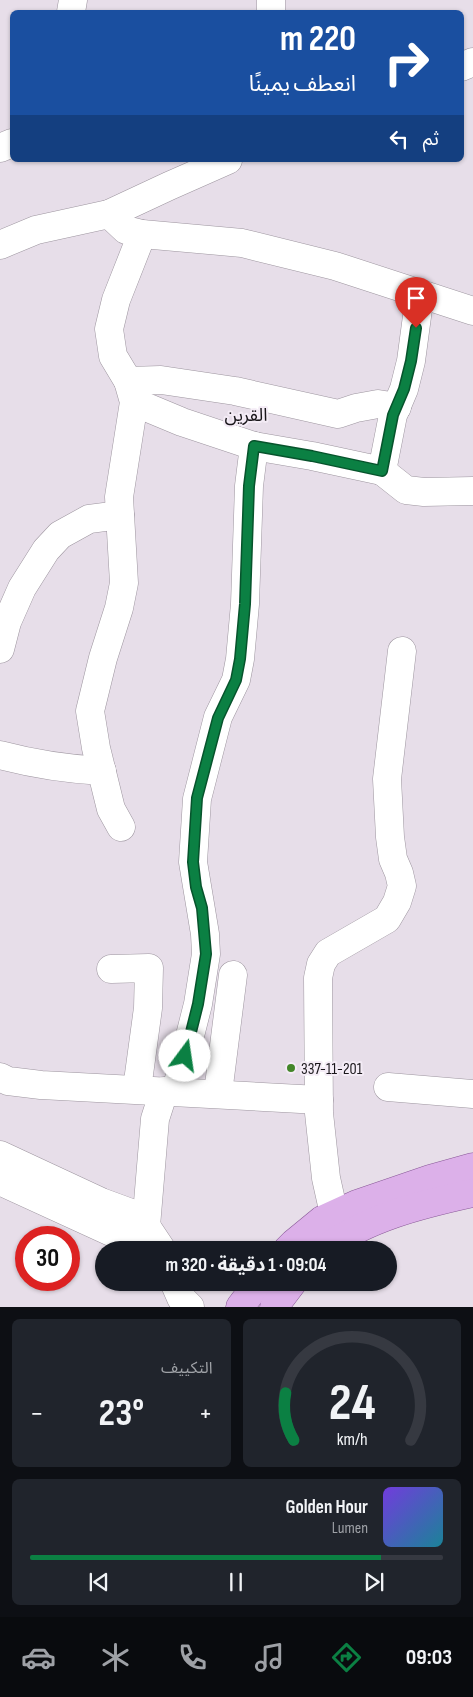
<!DOCTYPE html>
<html lang="ar">
<meta charset="utf-8">
<style>
body{margin:0;font-family:"Sofia Sans Condensed","Noto Sans Arabic",sans-serif;background:#20242c;color:#f1f3f6;direction:rtl;height:100vh;display:flex;flex-direction:column;font-size:19px;white-space:nowrap}
*{box-sizing:border-box;margin:0}
p{font-size:16px;color:#9ea1a6}
.icon{flex:none;width:28px;height:28px;fill:none;stroke:currentColor;stroke-width:2;stroke-linecap:round;stroke-linejoin:round}
.map{position:relative;height:1307px;overflow:hidden;direction:ltr}
.sheet{display:flex;flex-direction:column;gap:12px;padding:12px;background:#0d0f14;flex:1}
.sheet>*{flex:none}
.top-card{position:absolute;left:10px;top:10px;width:454px;height:152px;border-radius:8px;box-shadow:0 1px 4px #0004;direction:rtl;background:#1a4fa0;color:#fff;overflow:hidden}
.speed{position:absolute;left:15px;top:1226px;display:flex;gap:10px;font-size:25px;font-weight:700;text-align:center}
.speed>*{display:grid;place-content:center;width:65px;height:65px;border-radius:50%;background:#171b24;box-shadow:0 1px 4px #0004;line-height:1}
.speed .limit{border:8px solid #d22;background:#fff;color:#111}
.pin{position:absolute;display:grid;place-items:center;width:42px;height:42px;color:#fff;margin:-51px -21px;border-radius:50% 50% 50% 0;rotate:-45deg;box-shadow:0 0 5px #0007}
.pin .icon{rotate:45deg}
.me{position:absolute;width:55px;margin:-28px;rotate:14deg;stroke-linejoin:round;filter:drop-shadow(0 0 4px #0008)}
.turn{display:flex;align-items:center;gap:18px;height:105px;padding:0 25px;font-size:22px}
.turn .icon{width:65px;height:65px;stroke-width:2.5}
.turn b{display:block;font-size:35px;line-height:42px}
.then{display:flex;align-items:center;height:48px;padding:0 25px;background:#0003;gap:10px;font-size:19px}
.big{font-size:38px;font-weight:700;line-height:1.1}
.sheet .tile{flex:1;display:flex;flex-direction:column;justify-content:center;gap:8px;min-width:0;padding:0 18px;border-radius:8px;background:#20242c}
.sheet .dial{align-items:center;gap:0}
.dial svg{height:130px;overflow:visible;fill:none;stroke:#363941;stroke-width:7;stroke-linecap:round;text-anchor:middle}
.dial text{fill:#f1f3f6;stroke:none}
.song{display:flex;align-items:center;gap:15px}
.cover{width:60px;height:60px;border-radius:8px;background:linear-gradient(135deg,hsl(260 70% 55%),hsl(190 70% 35%))}
.played{height:5px;border-radius:2px;background:linear-gradient(90deg,#0b8043 85%,#363941 85%)}
.keys{display:flex;justify-content:space-around;direction:ltr}
.heat{display:flex;justify-content:space-between;align-items:center;font-size:28px;direction:ltr}
.sheet .tiles{flex:1;display:grid;gap:12px;grid-template-columns:1fr 1fr}
.tile:last-child{grid-column:span 2}
.trip{position:absolute;left:95px;top:1241px;width:302px;height:50px;border-radius:25px;background:#171b24;box-shadow:0 1px 4px #0004;font-weight:700;line-height:50px;text-align:center;direction:rtl}
.tabs{display:flex;height:80px;justify-content:space-around;align-items:center;background:#090b0e;color:#9ea1a6}
.tabs .icon{width:35px;height:35px}
.tabs .active{color:#0b8043}
.tabs b{font-size:22px;color:#f1f3f6}
.map>svg:first-child{display:block}
.lines{fill:none;stroke-linecap:round;stroke-linejoin:round}
.minor-casing{stroke:#9d959f;stroke-width:29}
.major-casing{stroke:#885897;stroke-width:29}
.minor{stroke:#fff;stroke-width:28}
.major{stroke:#dcb0e9;stroke-width:28}
.route-casing{stroke:#07532c;stroke-width:12}
.route{stroke:#0b8043;stroke-width:9}
.poi-dot{fill:#438629;stroke:#f4ecf6;stroke-width:2}
.labels{text-anchor:middle;stroke-width:4;stroke-linejoin:round;paint-order:stroke}
.poi-label{font-size:16px;fill:#19161a;stroke:#f4ecf6;text-anchor:start}
.neighbourhood-label{font-size:18px;fill:#19161a;stroke:#f4ecf6}
</style>
<div class="map">
<svg width="473" height="1307" viewBox="0 0 473 1307">
<rect width="100%" height="100%" fill="#e7dee9"/>
<g class="lines">
<defs>
<g id="minor">
<path d="M71,12l2,-12"/>
<path d="M271,12v-12"/>
<path d="M461,67l12,-5"/>
<path d="M0,148l12,-5"/>
<path d="M109,214l17,16 16,4 100,9 93,23 138,45"/>
<path d="M0,245l36,-15 73,-16 60,-28 59,-26"/>
<path d="M128,381l33,-1 74,11 103,23 18,-6 22,-4 19,3"/>
<path d="M134,402l48,20 72,24 58,10 70,15 11,-56 11,-26 7,-28 9,-67"/>
<path d="M382,471l24,19 18,2 49,-1"/>
<path d="M0,649l7,-27 15,-34 24,-38 14,-15 29,-16 31,-4"/>
<path d="M0,755c34,9 67,14 102,16"/>
<path d="M121,827l-10,-18 -15,-61 -6,-37 13,-53 16,-50 5,-25 -5,-86 15,-95 -6,-21 -15,-25 -4,-27 7,-29 26,-66"/>
<path d="M111,969l38,-1 -1,40 -11,81"/>
<path d="M0,1077l8,4 33,4 278,15"/>
<path d="M388,1087l85,7"/>
<path d="M176,1091l22,-87 8,-50 -1,-20 -12,-72 4,-63 21,-82 18,-37 4,-21 5,-55 4,-118 5,-40"/>
<path d="M218,1093l15,-118"/>
<path d="M0,1155l101,47 30,11 15,13 16,24"/>
<path d="M0,1181l120,55 14,14"/>
<path d="M334,1214l-8,-36 -7,-65 -1,-135 3,-14 7,-11 59,-34 10,-17 5,-16 -3,-13 -6,-14 -3,-22 -3,-58 15,-128"/>
<path d="M146,1226l9,-107 9,-28"/>
<path d="M174,1282l7,16 9,9"/>
</g>
<g id="major">
<path d="M287,1250l7,-7 28,-23 35,-16 73,-25 43,-12"/>
<path d="M324,1250c41,-32 99,-46 149,-57"/>
<path d="M240,1307l19,-25"/>
<path d="M274,1307l19,-25"/>
</g>
</defs>
<use href="#minor" class="minor-casing"/>
<use href="#major" class="major-casing"/>
<use href="#minor" class="minor"/>
<use href="#major" class="major"/>
</g>
<g class="lines">
<defs>
<path id="route" d="M185,1056l13,-52 8,-50 -4,-46 -6,-21 -3,-25 4,-64 21,-80 18,-38 4,-21 5,-55 4,-118 5,-40 58,10 70,15 11,-56 11,-26 7,-28 5,-33"/>
</defs>
<use href="#route" class="route-casing"/>
<use href="#route" class="route"/>
</g>
<circle class="poi-dot" cx="291" cy="1068" r="5"/>
<g class="labels">
<g class="poi-label">
<text x="301" y="1074">337-11-201</text>
</g>
<g class="neighbourhood-label">
<text x="246" y="421">القرين</text>
</g>
</g>
</svg>
<div class="speed"><div class="limit">30</div></div>
<div class="pin" style="left:416px;top:328px;background:#d93025"><svg class="icon" aria-label="arrive" viewBox="0 0 24 24"><path d="M6 21V4h12l-3 4 3 4H6"/></svg></div>
<svg class="me" style="left:185px;top:1056px" viewBox="-20 -20 40 40"><circle r="19" fill="#fff"/><path d="M0-13L10 11 0 6-10 11z" fill="#0b8043"/></svg>
<div class="trip">09:04 · 1 دقيقة · 320 m</div>
<div class="top-card">
<div class="turn"><svg class="icon" aria-label="right" viewBox="0 0 24 24"><path d="M7 20v-9h11M14 6l5 5-5 5"/></svg><div><b>220 m</b>انعطف يمينًا</div></div>
<div class="then">ثم<svg class="icon" aria-label="left" viewBox="0 0 24 24"><path d="M17 20v-9H6M10 6l-5 5 5 5"/></svg></div>
</div>
</div>
<section class="sheet">
<div class="tiles">
<div class="tile dial"><svg viewBox="0 0 100 80">
<path d="M14 69A42 42 0 1 1 86 69"/>
<path d="M14 69A42 42 0 0 1 9 40" stroke="#0b8043"/>
<text x="50" y="56" font-size="32" font-weight="700">24</text>
<text x="50" y="72" font-size="11">km/h</text>
</svg></div>
<div class="tile"><p>التكييف</p>
<div class="heat"><a>−</a><b class="big">23°</b><a>+</a></div>
</div>
<div class="tile">
<div class="song"><i class="cover"></i><div><b>Golden Hour</b><p>Lumen</p></div></div>
<div class="played"></div>
<div class="keys"><svg class="icon" aria-label="previous" viewBox="0 0 24 24"><path d="M18 5L8 12l10 7zM5 5v14"/></svg><svg class="icon" aria-label="pause" viewBox="0 0 24 24"><path d="M8 5v14M16 5v14"/></svg><svg class="icon" aria-label="next" viewBox="0 0 24 24"><path d="M6 5l10 7-10 7zM19 5v14"/></svg></div>
</div>
</div>
</section>
<nav class="tabs">
<b>09:03</b>
<svg class="icon active" aria-label="directions" viewBox="0 0 24 24"><path d="M12 3l9 9-9 9-9-9zM9 14v-3h6M13 9l2 2-2 2"/></svg>
<svg class="icon" aria-label="music" viewBox="0 0 24 24"><path d="M9 18V5l10-2v13"/><circle cx="6" cy="18" r="3"/><circle cx="16" cy="16" r="3"/></svg>
<svg class="icon" aria-label="phone" viewBox="0 0 24 24"><path d="M5 4h4l2 5-3 2q2 4 5 5l2-3 5 2v4C11 20 4 13 5 4z"/></svg>
<svg class="icon" aria-label="climate" viewBox="0 0 24 24"><path d="M12 3v18M4 7l16 10M4 17L20 7"/></svg>
<svg class="icon" aria-label="car" viewBox="0 0 24 24"><path d="M5 17H2v-5l4-1 3-4h7l3 4 3 1v5h-3M9 17h6M6 11h13"/><circle cx="7" cy="17" r="2"/><circle cx="17" cy="17" r="2"/></svg>
</nav>
